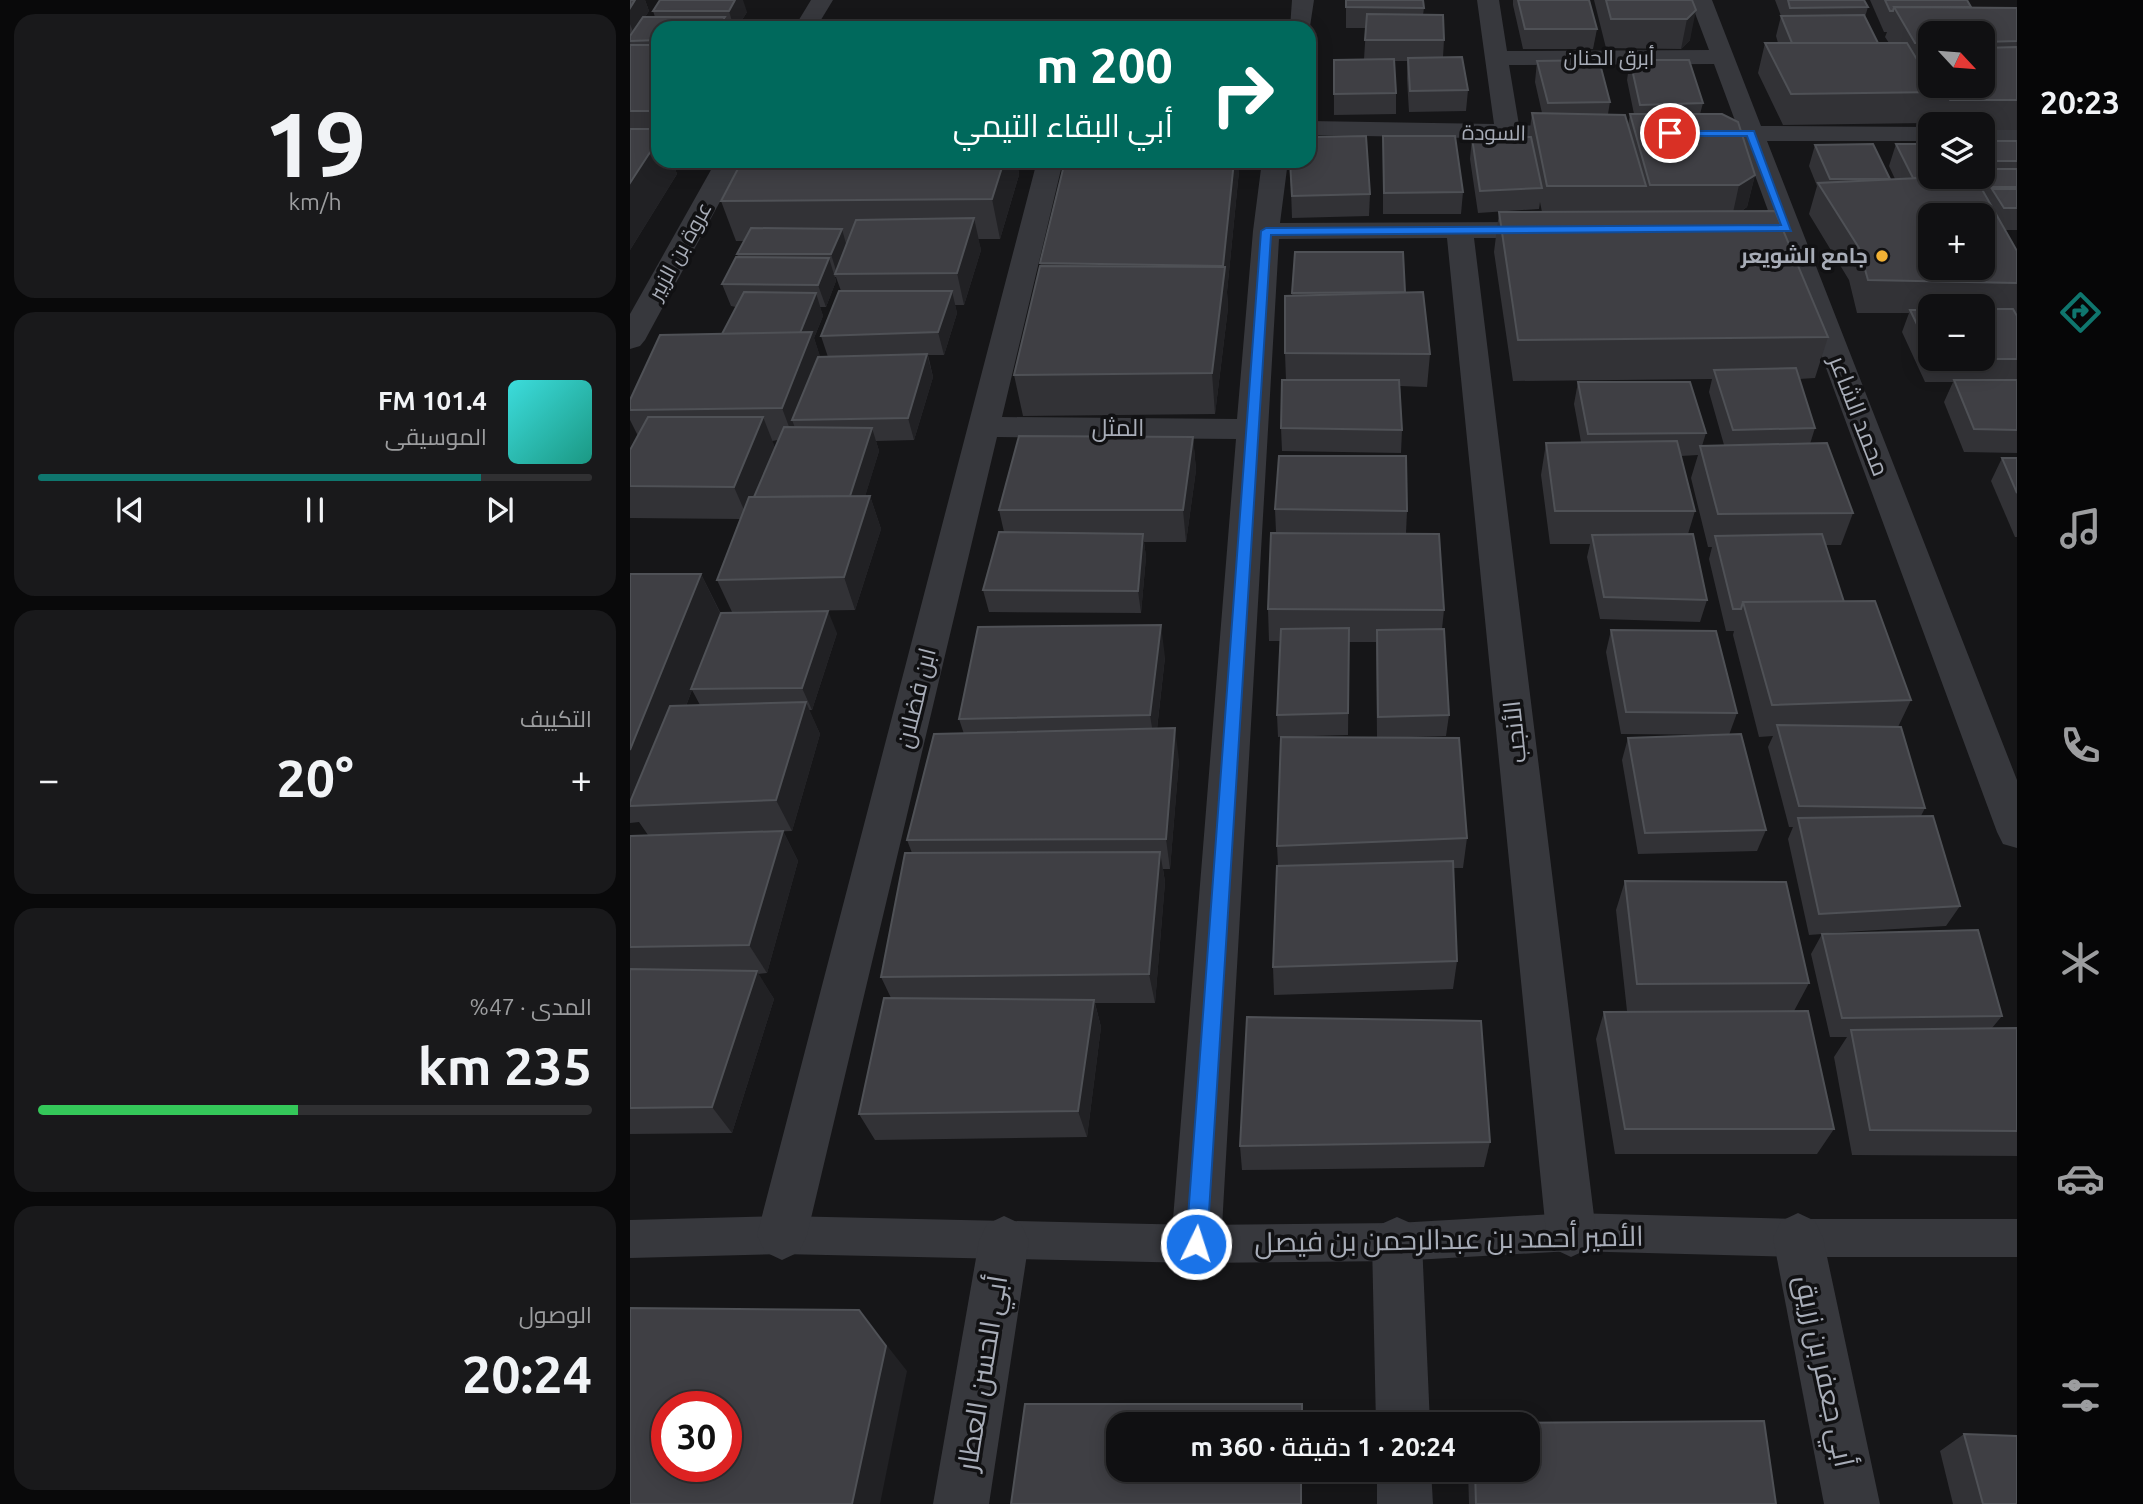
<!DOCTYPE html>
<html lang="ar">
<meta charset="utf-8">
<style>
body{margin:0;font-family:Ubuntu,Cairo,sans-serif;background:#19191b;color:#f1f3f6;direction:rtl;height:100vh;display:flex;flex-direction:column;font-size:26px;white-space:nowrap}
*{box-sizing:border-box;margin:0}
p{font-size:23px;color:#9c9d9f}
.icon{flex:none;width:38px;height:38px;fill:none;stroke:currentColor;stroke-width:2;stroke-linecap:round;stroke-linejoin:round}
.map{position:relative;flex:1;overflow:hidden;direction:ltr}
.details{display:flex;flex-direction:column;gap:14px;padding:14px;background:#09090a;width:630px}
.details>*{flex:none}
.guide{position:absolute;left:21px;top:21px;width:665px;height:147px;border-radius:21px;box-shadow:0 4px 18px #0003,0 0 0 2px #303032;direction:rtl;background:#00695c;color:#fff;overflow:hidden}
.needle{width:46px;rotate:116deg}
.buttons{position:absolute;left:1288px;top:21px;display:grid;gap:14px}
.buttons a{display:grid;place-items:center;width:77px;height:77px;border-radius:14px;background:#101012;box-shadow:0 4px 18px #0003,0 0 0 2px #303032;font-size:35px}
.speed{position:absolute;left:21px;top:1391px;display:flex;gap:14px;font-size:35px;font-weight:700;text-align:center}
.speed>*{display:grid;place-content:center;width:91px;height:91px;border-radius:50%;background:#101012;box-shadow:0 4px 18px #0003,0 0 0 2px #303032;line-height:1}
.speed .limit{border:10px solid #d22;background:#fff;color:#111}
.pin{position:absolute;display:grid;place-items:center;width:60px;height:60px;color:#fff;margin:-30px;border:4px solid #fff;border-radius:50%;box-shadow:0 2px 7px #0007}
.me{position:absolute;width:77px;margin:-38px;rotate:4deg;stroke-linejoin:round;filter:drop-shadow(0 0 5px #0008)}
.turn{display:flex;align-items:center;gap:24px;height:147px;padding:0 28px;font-size:32px}
.turn .icon{width:91px;height:91px;stroke-width:2.5}
.turn b{display:block;font-size:49px;line-height:60px}
.big{font-size:52px;font-weight:600;line-height:1.1}
.details .tile{flex:1;display:flex;flex-direction:column;justify-content:center;gap:10px;min-width:0;padding:0 24px;border-radius:21px;background:#19191b}
.details .dial{align-items:center;gap:0}
.dial b{font-size:91px;line-height:1}
.song{display:flex;align-items:center;gap:21px}
.cover{width:84px;height:84px;border-radius:10px;background:linear-gradient(135deg,hsl(180 70% 55%),hsl(170 70% 35%))}
.played{height:7px;border-radius:4px;background:linear-gradient(90deg,#0f766e 80%,#303032 80%)}
.keys{display:flex;justify-content:space-around;direction:ltr}
.heat{display:flex;justify-content:space-between;align-items:center;font-size:38px;direction:ltr}
.charge{height:10px;border-radius:5px;background:linear-gradient(90deg,#34c759 47%,#303032 0)}
.trip{position:absolute;left:476px;top:1412px;width:434px;height:70px;border-radius:21px;background:#101012;box-shadow:0 4px 18px #0003,0 0 0 2px #303032;font-weight:600;line-height:70px;text-align:center;direction:rtl}
main{display:flex;flex:1;min-height:0}
.tab-bar{display:flex;flex-direction:column;width:126px;justify-content:space-around;align-items:center;background:#060607;color:#9c9d9f}
.tab-bar .icon{width:49px;height:49px}
.tab-bar .selected{color:#0f766e}
.tab-bar b{font-size:32px;color:#f1f3f6}
.map>svg:first-child{display:block}
.lines{fill:none;stroke-linecap:round;stroke-linejoin:round}
.lane{fill:#37383d;fill-rule:evenodd}
.street{fill:#37383d;fill-rule:evenodd}
.wall{fill:#323236;fill-rule:evenodd}
.shaded-wall{fill:#212124}
.building{fill:#3f3f44;stroke:#4f5156;stroke-width:2;fill-rule:evenodd}
.route{fill:#1a73e8;stroke:#114b97;stroke-width:2}
.poi-dot{fill:#f2b134;stroke:#111113;stroke-width:2.5}
.labels{text-anchor:middle;stroke-width:7;stroke-linejoin:round;paint-order:stroke}
.far-street-label{font-size:21px;fill:#a8adb8;stroke:#111113}
.far-poi-label{font-size:21px;font-weight:bold;fill:#a8adb8;stroke:#111113;text-anchor:end}
.street-label{font-size:24px;fill:#a8adb8;stroke:#111113}
.near-street-label{font-size:28px;fill:#a8adb8;stroke:#111113}
</style>
<main>
<nav class="tab-bar">
<b>20:23</b>
<svg class="icon selected" aria-label="directions" viewBox="0 0 24 24"><path d="M12 3l9 9-9 9-9-9zM9 14v-3h6M13 9l2 2-2 2"/></svg>
<svg class="icon" aria-label="music" viewBox="0 0 24 24"><path d="M9 18V5l10-2v13"/><circle cx="6" cy="18" r="3"/><circle cx="16" cy="16" r="3"/></svg>
<svg class="icon" aria-label="phone" viewBox="0 0 24 24"><path d="M5 4h4l2 5-3 2q2 4 5 5l2-3 5 2v4C11 20 4 13 5 4z"/></svg>
<svg class="icon" aria-label="climate" viewBox="0 0 24 24"><path d="M12 3v18M4 7l16 10M4 17L20 7"/></svg>
<svg class="icon" aria-label="car" viewBox="0 0 24 24"><path d="M5 17H2v-5l4-1 3-4h7l3 4 3 1v5h-3M9 17h6M6 11h13"/><circle cx="7" cy="17" r="2"/><circle cx="17" cy="17" r="2"/></svg>
<svg class="icon" aria-label="filters" viewBox="0 0 24 24"><path d="M4 7h16M4 17h16"/><circle cx="9" cy="7" r="2"/><circle cx="15" cy="17" r="2"/></svg>
</nav>
<div class="map">
<svg width="1387" height="1504" viewBox="0 0 1387 1504">
<rect width="100%" height="100%" fill="#161618"/>
<g class="lines">
<path class="lane" d="M941,1213l227,6h219v38h-219l-227,-6 -174,10 -201,2 -414,-9 -152,4v-38l152,-4 414,9 201,-2z"/>
<g class="street">
<path d="M181,0h22l-17,28h-22z"/>
<path d="M662,0h22l-5,33v-5h-19z"/>
<path d="M847,0h22l8,51 202,-1 -19,-50h22l49,126 169,1v14h-163l250,639v68l-14,-4 -6,-12 -255,-692 -23,-2 -3,-5 3,-5 18,-2 -23,-62 -205,1 10,60 70,3 3,5 -3,5 -9,2 -271,-5v-14l185,3z"/>
<rect x="1353" y="127" width="34" height="14"/>
<path d="M86,161h26l-97,179 -5,6 -10,3v-35z"/>
<path d="M407,161h26l-61,256 235,2 16,-188 9,-70h26l-8,62 267,-1 9,2 4,6 -4,6 -9,2h-73l122,994 -8,17 -17,8 -17,-8 -8,-17 -99,-994 -168,1 -58,1005 -7,18 -18,7 -18,-7 -7,-18 65,-805 -239,-2 -190,798 -8,17 -17,8 -17,-8 -8,-17z"/>
<path d="M1168,1213l17,8 8,17 57,266h-56l-51,-266 8,-17z"/>
<path d="M374,1216l17,8 8,17 -40,263h-56l46,-263 8,-17z"/>
<path d="M767,1217l18,8 7,17 8,182h-54l-4,-182 7,-17z"/>
<path d="M747,1470h54l2,34h-56z"/>
</g>
</g>
<g class="wall">
<path d="M0,0h15l4,11 -4,6h10l-2,-6 94,1 -10,16h-79v133h14l5,13 -47,76z"/>
<path d="M716,0l78,8 -1,7 21,25 -1,17 25,33 -2,21 -57,1 -2,-33v-18h-13l2,32v21l-62,1v-55l30,-1 2,-31h-20z"/>
<path d="M883,0h76l8,29 -4,20h-70l-10,-44z"/>
<path d="M964,0h98l-2,40 -9,9 -75,-1z"/>
<path d="M1145,0h89l4,7 -3,10 13,26h11l-4,-6 2,-5h-3l-14,-32h97l4,7 46,1v122h-34v-6h-47l-7,-10 -3,9 -143,2 -25,-52 7,-30h13l-2,-7 5,-20zM1300,33h53v53h-53z"/>
<path d="M1000,60l73,43 -3,11 55,61 -8,32 -7,5 88,125 -13,41 -16,1 16,49 -5,16 43,69 -12,32h-15l18,57 67,98 -13,27 27,81 -4,8 39,90 -14,20 -118,7 174,83 -10,12h25v128l-165,-1 -18,-98 13,-20h-17l-19,-83 11,-20 -13,1 -21,-96 5,-12h-4l-21,-80 5,-11 -14,1 -26,-102 1,-4h-8l-17,-72 3,-12h-4l-17,-69 7,-23 -17,1 14,55 -7,23 19,66 -7,22 -100,-3 -13,-62 3,-13h-40l-9,-69 5,-32 35,-1 -7,-38 4,-22 128,51 -4,13 22,-1 -15,-53 3,-13 -199,2 -19,-129 5,-40h43l-2,-10 -1,7 -61,4 -8,-54 2,-21 57,-1 3,-24h10l-7,-31 2,-21 73,41 -2,12 20,11 2,-11h4l-7,-34z"/>
<path d="M753,136l80,56 -2,22h-78z"/>
<path d="M1353,141h34v89h-12l12,21v202l-53,-1 -20,-50 9,-20h-28l-23,-50 7,-19h-52l-8,-33 -40,-66 8,-28 -8,-20 6,-21 75,34h5l-6,-13 7,-22 34,33h53zM1300,306h53v53h-53z"/>
<path d="M112,161h275l2,14 -19,64h-22l3,11 -17,55h-9l2,8 -13,42h-16l5,22 -19,63 -38,1 3,10 -14,45h5l11,33 -26,81 -123,2 -15,-32 23,-61 -110,-1v-68l8,-14 -8,-16v-20l92,-66 14,-27 -5,-1 -9,-22 16,-27 -1,-3 7,-13h-8l-15,-40zM205,277h1l5,14 -20,45 7,21h-8l-6,-19 9,-22 -3,-9h6l10,-26zM148,440l-3,8 -3,-7z"/>
<path d="M435,161h175l-13,131 1,16 -13,106 -192,2 -9,-41z"/>
<path d="M660,161l80,33 -1,22 -77,2z"/>
<path d="M665,252l110,41 25,61 -3,33 -27,-1 2,44 -1,23 -119,-2 -1,-23 5,-48 -1,-27 7,-57z"/>
<path d="M563,437l3,33 -10,72h-42l2,15 -5,56 -152,-1 -6,-22 21,-58 -5,-22z"/>
<path d="M1372,458h15v79h-2l-24,-56z"/>
<path d="M645,509l132,2 -1,22 -130,-1z"/>
<path d="M0,574h71l20,40 116,19 -25,77h-3l11,24 -28,97 -26,1 17,-1 15,30 -31,112 -9,1 16,25 -42,134 -102,1v-298l18,-1 -9,-13 -9,1zM62,690l8,15 -14,1z"/>
<path d="M638,609l176,1 -2,19 7,86 -3,21 -36,1 57,101 -4,30h-10l4,93 -4,28 -179,6 -1,-28 5,-101 -1,-20 100,-109 -1,-95h-27l-1,93 -70,2 -1,-22 3,-74h-11z"/>
<path d="M981,630l126,83 -8,22 -108,-1 -15,-82z"/>
<path d="M535,657l-8,72 22,31 -9,109h-7l2,13 -10,121h-60l6,24 -14,110 -212,3 -16,-26 32,-116 -10,-21 31,-124 -5,-13 57,-106 -5,-15z"/>
<path d="M998,738l138,92 -9,21 -119,3 -16,-94z"/>
<path d="M995,881l184,102 -15,28 40,118 -17,25h-202l-19,-115 8,-27 23,-1 -11,-101z"/>
<path d="M860,1142l-6,25 -242,3 -2,-24z"/>
<path d="M1134,1421l12,83h-307l-1,-34h60v-46h-56v-1z"/>
<path d="M1334,1434l53,70h-64l-13,-53z"/>
</g>
<g class="shaded-wall">
<path d="M5,0h10l4,11 -15,23 -4,-10v-16z"/>
<path d="M105,0h8l4,12 -10,16h-3l-5,-17z"/>
<path d="M1066,10l-6,30 -9,9 6,-30z"/>
<path d="M95,17l4,11h-10z"/>
<path d="M28,140v21h14l5,13 -47,76v-67z"/>
<path d="M374,161h13l2,14 -19,64 -8,-40z"/>
<path d="M604,161h6l-13,131 1,16 -13,106 -3,-41 12,-93 -1,-14z"/>
<path d="M1125,175l-8,32 -15,10 7,-32z"/>
<path d="M344,218l7,32 -17,55 -7,-32z"/>
<path d="M212,229l6,22 -11,23 -6,-20z"/>
<path d="M199,258l7,23 -10,26 -8,-22z"/>
<path d="M322,291l5,22 -13,42 -6,-23z"/>
<path d="M186,293l7,23 -9,22 9,27 -31,55 5,13 -3,7 -12,-32 14,-67z"/>
<path d="M297,354l6,23 -19,63 -6,-22z"/>
<path d="M133,417l13,33 -28,69 -14,-32z"/>
<path d="M242,428l7,23 -22,72 -8,-23z"/>
<path d="M563,437l3,33 -10,72 -3,-32z"/>
<path d="M240,496l11,33 -26,81 -11,-33z"/>
<path d="M513,534l3,23 -5,56 -3,-22z"/>
<path d="M71,574l20,41 -30,74 1,1 -44,115 -18,-1v-54z"/>
<path d="M198,611l9,22 -25,77 -10,-22z"/>
<path d="M531,625l4,32 -10,89 -5,-31z"/>
<path d="M176,702l14,32 -28,97 -16,-31z"/>
<path d="M545,728l4,32 -9,109 -4,-30z"/>
<path d="M153,831l15,30 -31,112 -18,-28z"/>
<path d="M530,852l5,30 -10,121 -6,-29z"/>
<path d="M127,971l17,28 -42,134 -20,-26z"/>
<path d="M464,1000l7,27 -14,110 -9,-26z"/>
<path d="M229,1310l48,61 -27,133h-28z"/>
<rect x="671" y="1470" width="1" height="34"/>
</g>
<g class="building">
<path d="M0,0h5l-5,8z"/>
<path d="M30,0h75l-6,11h-76z"/>
<path d="M716,0h77l1,8 -78,-1z"/>
<path d="M888,0h71l8,29h-72z"/>
<path d="M976,0h86l4,10 -9,9h-76z"/>
<path d="M1158,0h76l4,7 -78,1z"/>
<path d="M1255,0h82l4,7h-77l-1,4h-3z"/>
<path d="M1264,7l123,1v33l-34,1v-9h-53v10h-15z"/>
<path d="M737,14l76,1 1,25h-79z"/>
<path d="M1234,15l14,28h-86l-11,-27z"/>
<path d="M13,17h82l-6,11h-61v12l-28,1v-5z"/>
<path d="M1135,43h142l23,38v5h3l4,6 -146,2z"/>
<rect x="0" y="45" width="28" height="66"/>
<path d="M1387,47v53h-67l-9,-14h42v-38z"/>
<path d="M1288,48h12v20z"/>
<path d="M832,57l6,33 -58,1 -2,-33z"/>
<path d="M764,59l2,34 -62,1v-34z"/>
<path d="M969,60l11,42 -62,1 -11,-42z"/>
<path d="M1000,60h59l14,43 -63,2z"/>
<path d="M902,113l93,2 21,71h-99z"/>
<path d="M1000,114h92l16,8 17,53 -16,10h-89z"/>
<path d="M0,129h21l7,3v8l-28,43z"/>
<path d="M736,136l4,58 -78,2 -2,-35h19v-24z"/>
<path d="M753,136h72l8,56 -79,1z"/>
<path d="M901,137l11,51 -62,3 -8,-53z"/>
<rect x="1353" y="141" width="34" height="20"/>
<path d="M1243,144l17,35h-60l-15,-34z"/>
<path d="M1266,144h34v33h10l-27,1z"/>
<path d="M112,161h262l-12,38 -271,2z"/>
<path d="M435,161h169l-11,105 -183,-3z"/>
<path d="M1353,169h34v18h-26l-8,-14z"/>
<path d="M1310,177h35l42,74v32l-149,-3 -9,-32 -41,-65zM1300,215h53v53h-53z"/>
<path d="M1362,189h25v19h-13z"/>
<path d="M1145,211l53,126 -310,3 -19,-128z"/>
<path d="M344,218l-17,55 -122,1 21,-54z"/>
<path d="M121,228l91,1 -11,25h-94z"/>
<path d="M665,252h108l2,40 -113,1z"/>
<path d="M106,257l93,1 -11,27 -96,-1z"/>
<path d="M410,266l185,1 -13,106 -198,2z"/>
<path d="M209,291h113l-14,41 -117,4z"/>
<path d="M114,292l72,1 -16,40 -78,1z"/>
<path d="M793,292l7,62 -145,-1v-57z"/>
<path d="M1353,309h30l4,7v43h-83h49z"/>
<path d="M1280,310h20v41z"/>
<path d="M182,332l-30,76 -152,2v-10l30,-65z"/>
<path d="M297,354l-19,64 -116,2 26,-63z"/>
<path d="M1166,368l19,60 -82,2 -19,-60z"/>
<path d="M652,380h117l3,50 -121,-2z"/>
<path d="M1324,380h63v50l-43,-1z"/>
<path d="M948,382h112l16,51 -118,1z"/>
<path d="M18,417h115l-29,70 -104,-1v-36z"/>
<path d="M154,427l88,1 -22,68 -96,1z"/>
<path d="M389,436l174,1 -10,73h-184z"/>
<path d="M1047,441l18,70h-140l-9,-68z"/>
<path d="M1197,443l26,70 -135,1 -18,-68z"/>
<path d="M649,456h127l1,55 -132,-2z"/>
<path d="M1372,458h15v35z"/>
<path d="M240,496l-26,81 -127,3 32,-83z"/>
<path d="M369,532l144,2 -5,57 -155,-1z"/>
<path d="M641,533l168,1 5,76 -176,-1z"/>
<path d="M1063,534l14,66 -103,-3 -12,-62z"/>
<path d="M1192,534l22,68h-101l-2,7h-8l-18,-73z"/>
<path d="M0,574h71l-71,176z"/>
<path d="M1245,601l36,99 -139,5 -29,-103z"/>
<path d="M198,611l-26,77 -111,1 30,-76z"/>
<path d="M531,625l-11,90 -191,4 19,-92z"/>
<path d="M719,628l-1,85 -71,2 4,-86z"/>
<path d="M814,629l5,86 -71,2 -1,-87z"/>
<path d="M981,630l105,1 21,82 -111,-1z"/>
<path d="M176,702l-30,98 -146,6v-4l40,-96z"/>
<path d="M1147,725l124,2 24,81 -126,-2z"/>
<path d="M545,728l-9,111 -259,1 27,-106z"/>
<path d="M1111,734l25,96 -121,3 -17,-95z"/>
<path d="M651,737l178,1 8,100 -190,8z"/>
<path d="M1303,816l27,90 -141,8 -21,-96z"/>
<path d="M153,831l-34,114 -119,2v-111z"/>
<path d="M530,852l-11,122 -268,3 24,-124z"/>
<path d="M823,861l4,100 -184,6 4,-101z"/>
<path d="M995,881l161,1 23,101 -172,1z"/>
<path d="M1348,930l24,86 -160,2 -20,-84z"/>
<path d="M0,969l127,2 -45,136 -82,1z"/>
<path d="M254,998l210,2 -16,111 -219,3z"/>
<path d="M1178,1011l26,118h-209l-21,-117z"/>
<path d="M617,1017l234,4 9,121 -250,4z"/>
<path d="M1387,1028v103l-147,-1 -19,-100z"/>
<path d="M0,1308l229,2 27,36 -34,158h-222zM37,1407h59v59h-59z"/>
<path d="M395,1404h277v20h-184v46h183v34h-290z"/>
<path d="M1134,1421l12,83h-300l-1,-34h53v-46h-56v-1z"/>
<path d="M1334,1434l53,2v68h-34z"/>
</g>
<path class="route" d="M1036,131h88l37,100 -520,4 -64,1009 -3,8 -8,3 -7,-3 -3,-8 75,-1013 5,-3 515,-3 -34,-89h-77l-5,-3z"/>
<circle class="poi-dot" cx="1252" cy="256" r="7"/>
<g class="labels">
<g class="far-street-label">
<text x="979" y="65">أبرق الحنان</text>
<text transform="translate(864 133) rotate(1)" y="7">السودة</text>
<text transform="translate(50 251) rotate(-61)" y="7">عروة بن الزبير</text>
</g>
<g class="far-poi-label">
<text x="1238" y="263">جامع الشويعر</text>
</g>
<g class="street-label">
<text transform="translate(1229 416) rotate(69)" y="8">محمد الشاعر</text>
<text x="488" y="436">المثل</text>
<text transform="translate(286 698) rotate(-76)" y="8">ابن فضلان</text>
<text transform="translate(885 732) rotate(-96)" y="8">الأنجب</text>
</g>
<g class="near-street-label">
<text transform="translate(819 1239) rotate(-1)" y="10">الأمير أحمد بن عبدالرحمن بن فيصل</text>
<text transform="translate(1195 1371) rotate(78)" y="10">أبي جعفر بن زريق</text>
<text transform="translate(352 1373) rotate(-81)" y="10">أبي الحسن العطار</text>
</g>
</g>
</svg>
<div class="buttons">
<a><svg class="needle" viewBox="-14 -14 28 28"><path d="M0-13l5 13h-10z" fill="#e53935"/><path d="M0 13l5-13h-10z" fill="#9c9d9f"/></svg></a>
<a><svg class="icon" aria-label="layers" viewBox="0 0 24 24"><path d="M12 4l9 5-9 5-9-5zM3 14l9 5 9-5"/></svg></a>
<a>+</a>
<a>−</a>
</div>
<div class="speed"><div class="limit">30</div></div>
<div class="pin" style="left:1040px;top:133px;background:#d93025"><svg class="icon" aria-label="arrive" viewBox="0 0 24 24"><path d="M6 21V4h12l-3 4 3 4H6"/></svg></div>
<svg class="me" style="left:566px;top:1244px" viewBox="-20 -20 40 40"><circle r="17" fill="#1a73e8" stroke="#fff" stroke-width="3"/><path d="M0-11L8 9 0 5-8 9z" fill="#fff"/></svg>
<div class="trip">20:24 · 1 دقيقة · 360 m</div>
<div class="guide">
<div class="turn"><svg class="icon" aria-label="right" viewBox="0 0 24 24"><path d="M7 20v-9h11M14 6l5 5-5 5"/></svg><div><b>200 m</b>أبي البقاء التيمي</div></div>
</div>
</div>
<section class="details">
<div class="tile dial"><b>19</b><p>km/h</p></div>
<div class="tile">
<div class="song"><i class="cover"></i><div><b>101.4 FM</b><p>الموسيقى</p></div></div>
<div class="played"></div>
<div class="keys"><svg class="icon" aria-label="previous" viewBox="0 0 24 24"><path d="M18 5L8 12l10 7zM5 5v14"/></svg><svg class="icon" aria-label="pause" viewBox="0 0 24 24"><path d="M8 5v14M16 5v14"/></svg><svg class="icon" aria-label="next" viewBox="0 0 24 24"><path d="M6 5l10 7-10 7zM19 5v14"/></svg></div>
</div>
<div class="tile"><p>التكييف</p>
<div class="heat"><a>−</a><b class="big">20°</b><a>+</a></div>
</div>
<div class="tile"><p>المدى · 47%</p><b class="big">235 km</b><div class="charge"></div></div>
<div class="tile"><p>الوصول</p><b class="big">20:24</b></div>
</section>
</main>
